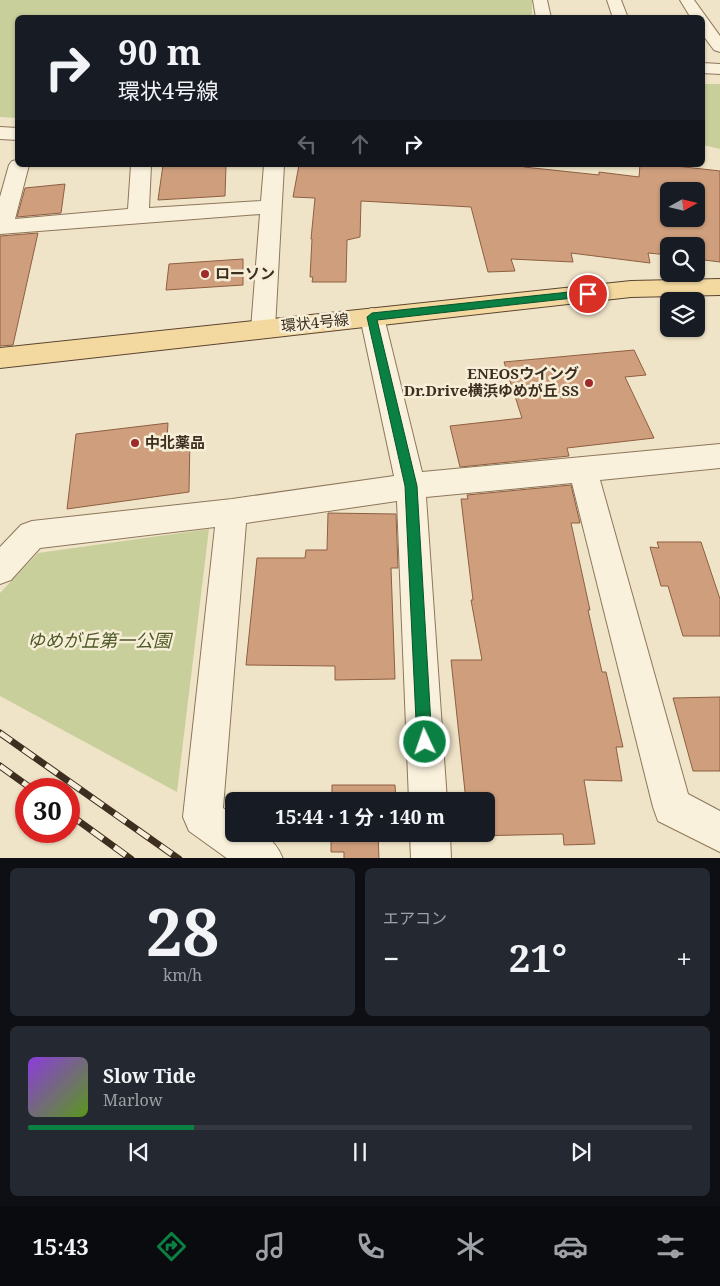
<!DOCTYPE html>
<html lang="ja">
<meta charset="utf-8">
<style>
body{margin:0;font-family:"Noto Serif","Noto Sans JP",serif;background:#242831;color:#f1f3f6;height:100vh;display:flex;flex-direction:column;font-size:19px;white-space:nowrap}
*{box-sizing:border-box;margin:0}
p{font-size:16px;color:#9ea1a6}
.icon{flex:none;width:28px;height:28px;fill:none;stroke:currentColor;stroke-width:2;stroke-linecap:round;stroke-linejoin:round}
.map{position:relative;height:858px;overflow:hidden}
.panel{display:flex;flex-direction:column;gap:10px;padding:10px;background:#0d0f14;flex:1}
.panel>*{flex:none}
.top-card{position:absolute;left:15px;top:15px;width:690px;height:152px;border-radius:8px;box-shadow:0 1px 4px #0004;background:#171b24;color:#f1f3f6;overflow:hidden}
.needle{width:32px;rotate:82deg}
.controls{position:absolute;left:660px;top:182px;display:grid;gap:10px}
.controls a{display:grid;place-items:center;width:45px;height:45px;border-radius:8px;background:#171b24;box-shadow:0 1px 4px #0004;font-size:25px}
.speed{position:absolute;left:15px;top:778px;display:flex;gap:10px;font-size:25px;font-weight:700;text-align:center}
.speed>*{display:grid;place-content:center;width:65px;height:65px;border-radius:50%;background:#171b24;box-shadow:0 1px 4px #0004;line-height:1}
.speed .limit{border:8px solid #d22;background:#fff;color:#111}
.pin{position:absolute;display:grid;place-items:center;width:42px;height:42px;color:#fff;margin:-21px;border:2px solid #fff;border-radius:50%;box-shadow:0 1px 5px #0007}
.me{position:absolute;width:55px;margin:-28px;rotate:357deg;stroke-linejoin:round;filter:drop-shadow(0 0 4px #0008)}
.turn{display:flex;align-items:center;gap:18px;height:105px;padding:0 20px;font-size:22px}
.turn .icon{width:65px;height:65px;stroke-width:2.5}
.turn b{display:block;font-size:35px;line-height:42px}
.lanes{display:flex;align-items:center;height:48px;padding:0 20px;background:#0003;justify-content:center;gap:25px;direction:ltr}
.lanes .off{opacity:.35}
.big{font-size:38px;font-weight:700;line-height:1.1}
.panel .widget{flex:1;display:flex;flex-direction:column;justify-content:center;gap:8px;min-width:0;padding:0 18px;border-radius:8px;background:#242831}
.panel .dial{align-items:center;gap:0}
.dial b{font-size:65px;line-height:1}
.song{display:flex;align-items:center;gap:15px}
.cover{width:60px;height:60px;border-radius:8px;background:linear-gradient(135deg,hsl(270 70% 55%),hsl(90 70% 35%))}
.played{height:5px;border-radius:2px;background:linear-gradient(90deg,#0b8043 25%,#363941 25%)}
.keys{display:flex;justify-content:space-around;direction:ltr}
.heat{display:flex;justify-content:space-between;align-items:center;font-size:28px;direction:ltr}
.panel .tiles{flex:1;display:grid;gap:10px;grid-template-columns:1fr 1fr}
.widget:last-child{grid-column:span 2}
.trip{position:absolute;left:225px;top:792px;width:270px;height:50px;border-radius:8px;background:#171b24;box-shadow:0 1px 4px #0004;font-weight:700;line-height:50px;text-align:center}
.dock{display:flex;height:80px;justify-content:space-around;align-items:center;background:#090b0e;color:#9ea1a6}
.dock .icon{width:35px;height:35px}
.dock .active{color:#0b8043}
.dock b{font-size:22px;color:#f1f3f6}
.map>svg:first-child{display:block}
.green{fill:#c9cf9b}
.building{fill:#cf9f7d;stroke:#8d5f41;fill-rule:evenodd}
.lines{fill:none;stroke-linecap:round;stroke-linejoin:round}
.minor-casing{stroke:#8d765c;stroke-width:2}
.major-casing{stroke:#5b4430;stroke-width:2}
.minor{fill:#faf1dc;fill-rule:evenodd}
.major{fill:#f3d9a0;fill-rule:evenodd}
.rail-casing{stroke:#3d2e20;stroke-width:7}
.rail{stroke:#f7eed8;stroke-width:5;stroke-dasharray:14;stroke-linecap:butt}
.route{fill:#0b8043;stroke:#07532c}
.poi-dot{fill:#9e2a2b;stroke:#f7eed8;stroke-width:2}
.labels{text-anchor:middle;stroke-width:5;stroke-linejoin:round;paint-order:stroke}
.poi-label{font-size:15px;font-weight:bold;fill:#3d2e20;stroke:#f7eed8;text-anchor:start}
.street-label{font-size:15px;fill:#3d2e20;stroke:#f7eed8}
.near-park-label{font-size:18px;font-style:italic;fill:#4d5a26;stroke:#f7eed8}
</style>
<div class="map">
<svg width="720" height="859" viewBox="0 0 720 859">
<rect width="100%" height="100%" fill="#f0e4c8"/>
<g class="green">
<path d="M0,0h532v18h-514l-1,100 -17,-1z"/>
<path d="M702,84h18v65l-17,-4z"/>
<path d="M209,529l-32,263 -177,-96v-103l38,-40z"/>
</g>
<g class="building">
<path d="M163,165h63l-1,31 -67,4z"/>
<path d="M299,165h225v2l75,8v-3l40,5 1,-12h27l53,6v91l-24,-3v-13h-27v9l-21,-2 2,10 -79,-10 2,9 -62,-3 4,12 -27,1 -17,-65 -110,-6 -1,36 -13,3 -1,42h-34l1,-5h-3l2,-38h-1l4,-41 -22,-1zM669,191h27v28h-27z"/>
<path d="M65,184l-4,29 -44,4 8,-29z"/>
<path d="M38,233l-25,112 -13,1v-110z"/>
<path d="M243,259v26l-77,5 3,-26z"/>
<path d="M634,350l12,25 -21,2 29,61 -87,10 2,8 -109,11 -10,-41 72,-8 -18,-56z"/>
<path d="M168,423l-1,16 23,-3 -1,56 -122,17 9,-75z"/>
<path d="M571,485l9,38h-9l19,87h-2l14,62h4l17,75h-7l6,34 -38,-1 11,64 -31,1 -1,-11 -93,2 -1,-2h17v-33h-20l-15,-141h31l-11,-60h2l-12,-101h7l-1,-4z"/>
<path d="M328,513l68,1 2,54h-7l4,111 -60,1v-14l-89,-1 11,-107h48l1,-8h21z"/>
<path d="M657,542h44l19,57v37h-37l-15,-50h-7l-11,-39 9,1z"/>
<path d="M720,697v74h-27l-20,-73z"/>
<path d="M332,785h63l1,16h-64z"/>
<path d="M331,834h65h-18l1,25h-35v-7h-13z"/>
</g>
<g class="lines">
<defs>
<g id="minor">
<path d="M533,0h14l4,18h-15z"/>
<path d="M607,0h14l7,18h-15z"/>
<path d="M680,0h14l26,36v16l-6,-2 -12,-16v-16h-11z"/>
<path d="M702,63l18,1v10l-18,-1z"/>
<path d="M0,127l18,1v12l-18,-1z"/>
<path d="M18,160v5h11l-14,54 113,-10 3,-44h20l-2,43 112,-7 3,-36h20l-9,164 -3,6 -9,3 -9,-3 -3,-6 9,-115 -260,20v-37l9,-32 3,-4z"/>
<path d="M372,308l9,3 3,6 38,155 298,-28v24l-120,12 88,314 32,17v41l-62,-31 -5,-14 -81,-324 -146,14 21,304h-38l-12,-300 -151,22 -23,285 11,7v19c25,0 38,-2 49,25h-55l-39,-28 -6,-14 32,-290 -175,21 -29,32 -11,4v-37l21,-22 11,-4 200,-22 162,-23 -34,-159 3,-6z"/>
<path d="M410,834h40l1,25h-40z"/>
</g>
<path id="major" d="M720,279v16l-89,2 -631,71v-20l631,-67z"/>
</defs>
<use href="#minor" class="minor-casing"/>
<use href="#major" class="major-casing"/>
<use href="#minor" class="minor"/>
<use href="#major" class="major"/>
<defs>
<g id="rail">
<path d="M0,733l179,126"/>
<path d="M0,766l32,23"/>
<path d="M69,814l62,45"/>
</g>
</defs>
<use href="#rail" class="rail-casing"/>
<use href="#rail" class="rail"/>
</g>
<path class="route" d="M588,290l3,1v5l-214,24 40,166 15,256 -2,6 -5,2 -6,-2 -2,-6 -12,-256 -38,-169 5,-4z"/>
<g class="poi-dot">
<circle cx="205" cy="274" r="5"/>
<circle cx="589" cy="383" r="5"/>
<circle cx="135" cy="443" r="5"/>
</g>
<g class="labels">
<g class="poi-label">
<text x="215" y="279">ローソン</text>
<text x="579" y="379" text-anchor="end">ENEOSウイング<tspan x="579" dy="17">Dr.Drive横浜ゆめが丘 SS</tspan></text>
<text x="145" y="448">中北薬品</text>
</g>
<g class="street-label">
<text transform="translate(315 323) rotate(-6)" y="5">環状4号線</text>
</g>
<g class="near-park-label">
<text x="99" y="647">ゆめが丘第一公園</text>
</g>
</g>
</svg>
<div class="controls">
<a><svg class="needle" viewBox="-14 -14 28 28"><path d="M0-13l5 13h-10z" fill="#e53935"/><path d="M0 13l5-13h-10z" fill="#9ea1a6"/></svg></a>
<a><svg class="icon" aria-label="search" viewBox="0 0 24 24"><circle cx="10" cy="10" r="6"/><path d="M15 15l6 6"/></svg></a>
<a><svg class="icon" aria-label="layers" viewBox="0 0 24 24"><path d="M12 4l9 5-9 5-9-5zM3 14l9 5 9-5"/></svg></a>
</div>
<div class="speed"><div class="limit">30</div></div>
<div class="pin" style="left:588px;top:294px;background:#d93025"><svg class="icon" aria-label="arrive" viewBox="0 0 24 24"><path d="M6 21V4h12l-3 4 3 4H6"/></svg></div>
<svg class="me" style="left:425px;top:742px" viewBox="-20 -20 40 40"><circle r="17" fill="#0b8043" stroke="#fff" stroke-width="3"/><path d="M0-11L8 9 0 5-8 9z" fill="#fff"/></svg>
<div class="trip">15:44 · 1 分 · 140 m</div>
<div class="top-card">
<div class="turn"><svg class="icon" aria-label="right" viewBox="0 0 24 24"><path d="M7 20v-9h11M14 6l5 5-5 5"/></svg><div><b>90 m</b>環状4号線</div></div>
<div class="lanes"><svg class="icon off" aria-label="left" viewBox="0 0 24 24"><path d="M17 20v-9H6M10 6l-5 5 5 5"/></svg><svg class="icon off" aria-label="ahead" viewBox="0 0 24 24"><path d="M12 20V5M6 11l6-6 6 6"/></svg><svg class="icon" aria-label="right" viewBox="0 0 24 24"><path d="M7 20v-9h11M14 6l5 5-5 5"/></svg></div>
</div>
</div>
<section class="panel">
<div class="tiles">
<div class="widget dial"><b>28</b><p>km/h</p></div>
<div class="widget"><p>エアコン</p>
<div class="heat"><a>−</a><b class="big">21°</b><a>+</a></div>
</div>
<div class="widget">
<div class="song"><i class="cover"></i><div><b>Slow Tide</b><p>Marlow</p></div></div>
<div class="played"></div>
<div class="keys"><svg class="icon" aria-label="previous" viewBox="0 0 24 24"><path d="M18 5L8 12l10 7zM5 5v14"/></svg><svg class="icon" aria-label="pause" viewBox="0 0 24 24"><path d="M8 5v14M16 5v14"/></svg><svg class="icon" aria-label="next" viewBox="0 0 24 24"><path d="M6 5l10 7-10 7zM19 5v14"/></svg></div>
</div>
</div>
</section>
<nav class="dock">
<b>15:43</b>
<svg class="icon active" aria-label="directions" viewBox="0 0 24 24"><path d="M12 3l9 9-9 9-9-9zM9 14v-3h6M13 9l2 2-2 2"/></svg>
<svg class="icon" aria-label="music" viewBox="0 0 24 24"><path d="M9 18V5l10-2v13"/><circle cx="6" cy="18" r="3"/><circle cx="16" cy="16" r="3"/></svg>
<svg class="icon" aria-label="phone" viewBox="0 0 24 24"><path d="M5 4h4l2 5-3 2q2 4 5 5l2-3 5 2v4C11 20 4 13 5 4z"/></svg>
<svg class="icon" aria-label="climate" viewBox="0 0 24 24"><path d="M12 3v18M4 7l16 10M4 17L20 7"/></svg>
<svg class="icon" aria-label="car" viewBox="0 0 24 24"><path d="M5 17H2v-5l4-1 3-4h7l3 4 3 1v5h-3M9 17h6M6 11h13"/><circle cx="7" cy="17" r="2"/><circle cx="17" cy="17" r="2"/></svg>
<svg class="icon" aria-label="filters" viewBox="0 0 24 24"><path d="M4 7h16M4 17h16"/><circle cx="9" cy="7" r="2"/><circle cx="15" cy="17" r="2"/></svg>
</nav>
